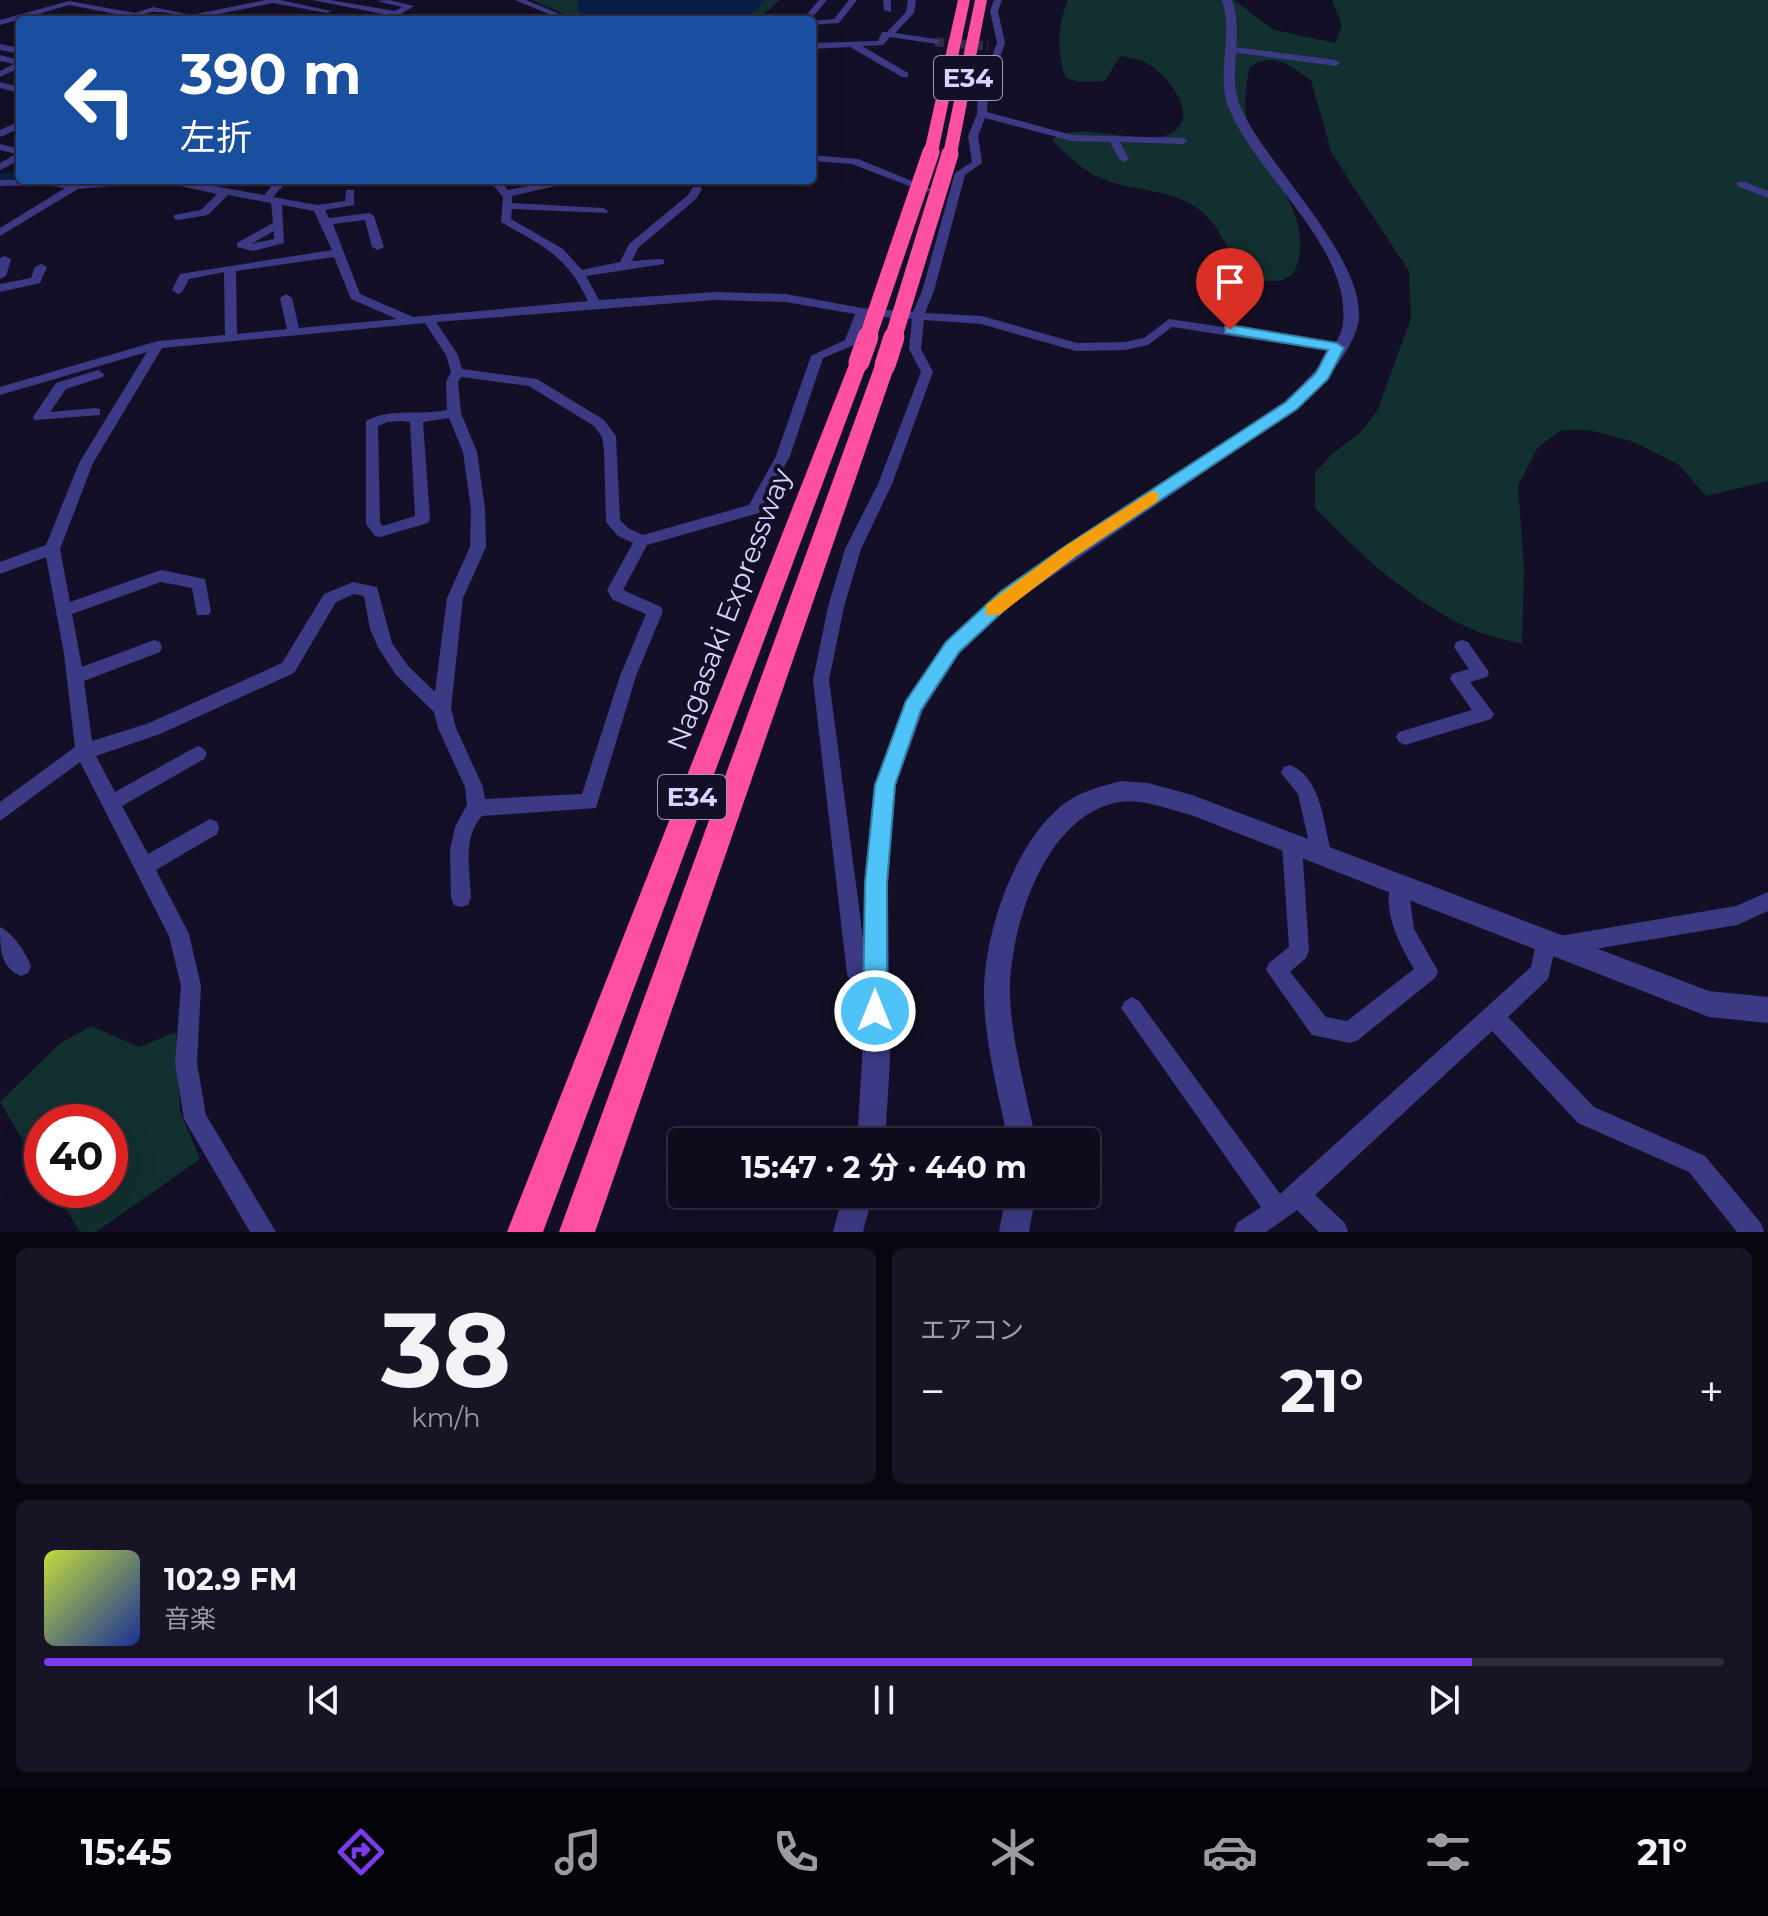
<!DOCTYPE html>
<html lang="ja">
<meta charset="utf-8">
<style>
body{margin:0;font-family:Montserrat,"Noto Sans JP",sans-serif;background:#171425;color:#f1f3f6;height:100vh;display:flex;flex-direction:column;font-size:30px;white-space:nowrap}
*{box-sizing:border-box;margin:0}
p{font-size:26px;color:#9b9ba3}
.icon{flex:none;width:44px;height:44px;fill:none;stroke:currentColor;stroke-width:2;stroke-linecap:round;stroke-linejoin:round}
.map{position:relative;height:1232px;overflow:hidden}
.drawer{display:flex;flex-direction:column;gap:16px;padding:16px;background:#08060f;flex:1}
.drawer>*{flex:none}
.banner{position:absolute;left:16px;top:16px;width:800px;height:168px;border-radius:8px;box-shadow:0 8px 32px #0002,0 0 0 2px #2e2b3b;background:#1a4fa0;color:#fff;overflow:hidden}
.speed{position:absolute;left:24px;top:1104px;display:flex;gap:16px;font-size:40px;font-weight:700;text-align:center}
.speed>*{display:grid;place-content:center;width:104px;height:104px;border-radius:50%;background:#0e0b1c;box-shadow:0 8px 32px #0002,0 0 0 2px #2e2b3b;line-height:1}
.speed .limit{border:12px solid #d22;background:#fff;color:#111}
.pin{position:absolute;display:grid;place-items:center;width:68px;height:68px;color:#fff;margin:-82px -34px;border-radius:50% 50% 50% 0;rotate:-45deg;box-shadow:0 0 8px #0007}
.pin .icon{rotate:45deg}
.me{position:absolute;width:88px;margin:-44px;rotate:0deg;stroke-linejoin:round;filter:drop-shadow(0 0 6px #0008)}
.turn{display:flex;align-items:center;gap:28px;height:168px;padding:0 32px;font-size:36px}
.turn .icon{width:104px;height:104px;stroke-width:2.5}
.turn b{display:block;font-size:56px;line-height:68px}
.big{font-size:60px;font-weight:700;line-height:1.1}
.drawer .widget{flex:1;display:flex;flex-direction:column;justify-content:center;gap:12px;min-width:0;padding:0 28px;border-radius:12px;background:#171425}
.drawer .dial{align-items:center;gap:0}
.dial b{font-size:104px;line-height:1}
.song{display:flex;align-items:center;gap:24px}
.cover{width:96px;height:96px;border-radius:12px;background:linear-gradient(135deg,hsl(70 70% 55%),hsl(230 70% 35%))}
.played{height:8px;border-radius:4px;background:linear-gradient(90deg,#7c3aed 85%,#2e2b3b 85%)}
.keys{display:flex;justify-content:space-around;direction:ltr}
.heat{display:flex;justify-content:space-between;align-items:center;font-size:44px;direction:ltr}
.drawer .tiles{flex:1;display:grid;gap:16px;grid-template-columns:1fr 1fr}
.widget:last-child{grid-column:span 2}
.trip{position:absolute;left:668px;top:1128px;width:432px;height:80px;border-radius:8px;background:#0e0b1c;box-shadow:0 8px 32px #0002,0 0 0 2px #2e2b3b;font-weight:700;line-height:80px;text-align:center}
.menu{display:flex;height:128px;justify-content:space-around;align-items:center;background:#06040b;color:#9b9ba3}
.menu .icon{width:56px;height:56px}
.menu .on{color:#7c3aed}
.menu b{font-size:36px;color:#f1f3f6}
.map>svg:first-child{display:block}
.green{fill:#12302f}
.water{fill:#0a1f44}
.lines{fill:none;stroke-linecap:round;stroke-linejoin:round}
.river{fill:#0a1f44;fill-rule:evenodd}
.minor-tunnel{stroke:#312d47;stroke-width:9;stroke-dasharray:9 4;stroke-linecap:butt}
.minor{fill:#3d3a85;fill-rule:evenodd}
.tertiary{fill:#3d3a85;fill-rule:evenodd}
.motorway{fill:#ff4fa3;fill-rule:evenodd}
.motorway-bridge-far1{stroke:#ff4fa3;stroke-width:17}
.motorway-bridge{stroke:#ff4fa3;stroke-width:21}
.route{fill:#4fc3f7;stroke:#337fa1;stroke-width:2}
.slow{fill:#f59e0b}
.labels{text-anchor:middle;stroke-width:8;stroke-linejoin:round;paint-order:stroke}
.shield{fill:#130f26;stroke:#9e99be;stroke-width:2}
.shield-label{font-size:26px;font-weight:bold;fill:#d9d4ff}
.street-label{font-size:28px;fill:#d9d4ff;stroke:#130f26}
</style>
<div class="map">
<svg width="1768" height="1232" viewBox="0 0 1768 1232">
<rect width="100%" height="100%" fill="#130f26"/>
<g class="green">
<path d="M531,0h249l-22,20h-179z"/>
<path d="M1068,0h166l40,30 61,13 7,-17 -10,-26h436v481l-62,15 -28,-32 -47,-23 -42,-11h-27l-24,17 -20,39 6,83 -2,75c-14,-4 -29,-7 -43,-12 -61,-24 -119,-77 -164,-124v-35l17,-19 29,-22 17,-23 33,-91 -2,-47 -77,-117 -21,-74c-21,-14 -37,-29 -61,-13 -5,20 -7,41 -1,60 16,47 61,81 49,134 -3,13 -10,20 -25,20 -33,1 -42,-32 -58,-55 -30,-43 -82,-30 -121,-51 -16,-9 -29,-22 -42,-35 27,-23 96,11 123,-9 23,-18 -8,-55 -25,-66 -9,-6 -20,-7 -30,-9l-15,25 -25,1 -14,-4c-10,-24 -8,-54 2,-78z"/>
<path d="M91,1026l48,21 37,-15 4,79 20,48 -104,73h-16l-26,-42h56v-68h-68v49l-42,-69 59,-58z"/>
</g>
<path class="water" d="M578,0h188l-19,20h-150l-19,-8z"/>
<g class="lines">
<g class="river">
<path d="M0,173h20v7h10l-10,5h-20z"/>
<path d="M69,180h62c-10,11 -52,11 -62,0z"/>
</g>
<path class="minor-tunnel" d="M935,42l53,4"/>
<g class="minor">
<path d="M266,0h14l51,11 -4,2 -54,-10 -70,14 4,3c-18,0 -35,-9 -53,-8 -10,0 -20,8 -31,8l3,-4 -57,-11 -69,20v-5l69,-19 66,12 18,-6 38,8z"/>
<path d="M312,0h18l65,11 7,-4 -25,-6 12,-1 25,6 -23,14h-7l4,-5z"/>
<path d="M515,0h11l48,20h-11z"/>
<path d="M819,0h8l-17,20h-8z"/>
<path d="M849,0h8l-18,23 -27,2v-4l22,-2z"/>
<path d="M883,0h8v12l-7,-2z"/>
<path d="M908,0h8l-2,13 -19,20 40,6 3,1v4l-48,-7 -7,8 -21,1 46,27v4h-6l-52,-30 -38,2v-6l66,-2 4,-9h5l19,-20z"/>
<path d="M994,0h8l-4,11 7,32 -17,49 -1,20 85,23 111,3 5,3 -5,3 -63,-2 9,17 -5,3 -5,-3 -9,-17 -38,-1 -87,-23 -7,18 4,27 -17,12 -31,116 -9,22 57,3 95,27 48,-1 19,-4 25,-19 168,25 6,4 -6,4 -165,-25 -24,18 -23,5 -49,1 -95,-27 -57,-4 -3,29 12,23 -41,112 -31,65 -17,58 -15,73 38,288 15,11 3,7 -3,7 -7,3 -25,-15 -3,-7 -34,-294 15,-73 17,-58 33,-65 43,-112 -12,-23 3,-30 -46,-3 -12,29 -31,13 -33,98 -31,57 -112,32 -24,45 38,17 2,4 -27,65 -40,132 -114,8c-20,22 -12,55 -11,82l-3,7 -7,2 -7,-2 -3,-7 -1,-48 5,-23 12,-22 -2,-18 -27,-59 -4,-16 -38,-37 -17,-26 -9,-20 -6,-33 -10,-2 -18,8 -42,71 -134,61 -64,22 19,36 77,-43 6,-3 6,3 3,5 -3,5 -82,47 26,48 62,-35 7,3 2,6 -2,6 -61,36 33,64 12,52 -4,77 9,52 70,117h-26l-66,-113 -9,-56 6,-77 -12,-50 -89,-174 -80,59v-19l75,-55 -11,-93 -18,-97 -46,17v-12l46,-17 33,-82 68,-111 -147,43v-8l158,-46 67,-6 -1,-63 -35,7 -7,13 -4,2 -6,-4 8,-16 152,-24 -18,-39 -32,-6 2,38 -31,8 -16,-4v-4l36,-20 -2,-20 -43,-8 -20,20 -30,5 -4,-1v-4l27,-5 16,-16 -64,-14c38,0 74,9 111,15l13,-15h11l-15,17 44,8 28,-4 1,-11h8v15l-29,5 4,8 40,-5 5,3 10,31 -6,3 -6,-3 -7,-27 -32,4 27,70 53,23 175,-16c-22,-47 -45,-54 -87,-79l2,-25 -14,-17h10l9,10 52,-10h21l-69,16v7l91,5 5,3 -1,2 -95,-4 -1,10 52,30 19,21 38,-8 9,-18 59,-49 5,-8h8l1,2 -6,10 -58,49 -6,13 28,-2 4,1v4l-78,12 13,24 115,-8 72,2 76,14 51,4 9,-21 33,-118 17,-11 -4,-26 9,-22 1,-22 19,-49 -7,-32zM274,231v8l-23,5zM334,257l17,42 46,20 -98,9 -7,-30 -6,-4 -6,4 7,31 -50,5 -1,-63zM714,300l72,2 69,12 -10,26 -34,16 -35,100 -27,49 -106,30 -15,-7 -8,-8 -4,-84 -12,-16 -67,-41 -75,-10 -4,-14 -22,-33zM425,323l21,32 5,17 -5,10 1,28c-27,6 -55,-3 -81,11v103l9,12 5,1 48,-14 2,-4 -7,-97 26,-4 14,34 8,57 -1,38 -23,51 -12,94 -27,-26 -16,-23 -15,-56 -24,-5 -29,12 -42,69 -133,60 -57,18 -8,-60 76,-29 2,-5 -2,-5 -6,-2 -72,27 -10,-53 89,-32 31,6 5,27h12l2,-4 -6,-32 -44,-9 -91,32 -10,-53 33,-86 69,-115zM461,377l68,9 65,40 8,11 2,13 2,72 12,14 15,7 -26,47 6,10 33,14 -26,62 -38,118 -97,5 -2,-12 -27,-59 -5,-20 12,-110 23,-51 -1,-38 -8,-57 -16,-39 -3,-31zM401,421l9,1 5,94 -32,10 -3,-3 -2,-97 9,-4z"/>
<path d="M242,14l24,4 1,2 -28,-2z"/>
<path d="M0,44l20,4v6l-20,-4z"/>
<path d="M1234,47l102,13 4,3 -4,3 -105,-14 -1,-2z"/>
<path d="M0,55l20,5v8l-20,9v-6l14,-7 -14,-3z"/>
<path d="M0,82l20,5v6l-20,-5z"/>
<path d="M20,121v7l-20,9v-7z"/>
<path d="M0,144l20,5v11l-20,10v-7l16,-9 -16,-4z"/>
<path d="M812,155l46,4 76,31 -9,2 -73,-28 -40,-3z"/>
<path d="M0,180h54l21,3 67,-3 -5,3 -59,6 -78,47v-8l65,-40 -19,-3 -46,1z"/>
<path d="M1737,182h8l23,9v7l-31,-12z"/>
<path d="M5,256l6,3 -5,17 -6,3v-21z"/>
<path d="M41,264l6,3 -7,16 -40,9v-8l31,-6 4,-11z"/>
<path d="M98,370l6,4 -1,3 -37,12 -16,23 45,-4 5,1v6l-65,5 -2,-3 23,-34z"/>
<path d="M1462,640l6,2 21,30 -2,5 -17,5 24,32 -3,5 -86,26 -6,-3 -3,-5 3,-5 73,-22 -22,-31 2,-5 17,-5 -15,-22 2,-5z"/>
<path d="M1290,765c32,12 34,62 42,91l-3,6 -7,3 -7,-3 -3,-6 -14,-62 -17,-21 3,-6z"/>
<path d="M1292,836l7,3 3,6 7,106 -3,7 -16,14 36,45 21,4 67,-52c-15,-26 -34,-60 -21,-91l7,-2 7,2 7,51 24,42 -3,7 -77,62 -8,3 -38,-8 -46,-65 3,-7 20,-16 -7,-102 3,-6z"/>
<path d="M1768,892v19l-31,14 -178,30 -5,-2 -6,26 -40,38 86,90 111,49 56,67 3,9h-27l-48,-60 -111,-49 -86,-92 -177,164 30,28 3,9h-29l-22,-22 -31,22h-32l3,-9 24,-16 -140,-199 4,-7 7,-4 7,4 141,193 251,-227 7,-33 7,-3 9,6 182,-31z"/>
<path d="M0,927c13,6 26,26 31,39l-3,7 -7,3c-21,-8 -21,-29 -21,-49z"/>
</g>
<g class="tertiary">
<path d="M1222,0h10c13,36 -6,74 9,108 23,56 138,162 115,223 -11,30 -37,56 -59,78l-283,193 -54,51 -37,57 -27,75 -8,98 2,178 -5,81h-28l5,-81 2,-178 10,-98 31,-84 41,-60 54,-49 285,-191c18,-17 56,-53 58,-78 8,-76 -86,-147 -114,-214 -14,-35 5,-73 -7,-109z"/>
<path d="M1121,781l27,2 44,12 517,196 59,6v26l-59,-6 -518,-202c-23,-6 -49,-17 -72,-13 -75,13 -111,129 -109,195 2,48 17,98 26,145h-28c-9,-47 -23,-97 -24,-145 -1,-60 29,-151 76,-190 18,-15 38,-20 61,-26z"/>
<path d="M843,1194h30l-10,38h-30z"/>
<path d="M1006,1194h30l-7,38h-30z"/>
</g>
<g class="motorway">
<path d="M958,0h12l-32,152 -7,4 -7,-4z"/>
<path d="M975,0h12l-30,154 -7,4 -7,-4z"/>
<path d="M859,356l9,6 -325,870h-36l343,-870z"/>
<path d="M885,359l10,6 -300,867h-36l316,-867z"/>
</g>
<g class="motorway-bridge-far1">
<path d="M867,339l64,-187"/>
<path d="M893,339l57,-185"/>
</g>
<g class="motorway-bridge">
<path d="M859,362l9,-25"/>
<path d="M885,365l9,-28"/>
</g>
</g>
<path class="route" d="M1230,325l107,18 7,5 -16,31 -31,30 -221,147 -63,46 -54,50 -38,58 -26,75 -8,98v128l-3,8 -9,4 -8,-4 -4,-8 2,-128 10,-98 31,-84 40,-59 54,-50 64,-45 222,-145 30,-29 12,-23 -103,-17v-6z"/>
<path class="slow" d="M1152,491l6,2v8l-82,55 -77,59h-13v-10l78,-58z"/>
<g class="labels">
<g class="shield">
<rect x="934" y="56" width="68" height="44" rx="6"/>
<rect x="658" y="775" width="68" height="44" rx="6"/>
</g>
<g class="shield-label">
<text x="968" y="87">E34</text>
<text x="692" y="806">E34</text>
</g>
<g class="street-label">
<text transform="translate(729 609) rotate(-69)" y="10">Nagasaki Expressway</text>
</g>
</g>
</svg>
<div class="speed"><div class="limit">40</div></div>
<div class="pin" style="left:1230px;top:330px;background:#d93025"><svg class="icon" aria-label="arrive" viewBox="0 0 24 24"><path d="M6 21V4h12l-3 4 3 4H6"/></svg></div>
<svg class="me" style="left:875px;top:1011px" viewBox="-20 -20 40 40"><circle r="17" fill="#4fc3f7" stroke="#fff" stroke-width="3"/><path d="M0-11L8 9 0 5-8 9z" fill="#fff"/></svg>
<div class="trip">15:47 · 2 分 · 440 m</div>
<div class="banner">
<div class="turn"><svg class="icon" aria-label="left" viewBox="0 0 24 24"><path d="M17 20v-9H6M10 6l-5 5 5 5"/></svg><div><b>390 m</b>左折</div></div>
</div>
</div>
<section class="drawer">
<div class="tiles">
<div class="widget dial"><b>38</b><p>km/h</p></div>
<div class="widget"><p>エアコン</p>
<div class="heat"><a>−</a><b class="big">21°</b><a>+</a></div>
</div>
<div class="widget">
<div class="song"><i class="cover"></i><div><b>102.9 FM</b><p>音楽</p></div></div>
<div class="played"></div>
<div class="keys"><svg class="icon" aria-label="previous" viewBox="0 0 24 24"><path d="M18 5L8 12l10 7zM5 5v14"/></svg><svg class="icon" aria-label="pause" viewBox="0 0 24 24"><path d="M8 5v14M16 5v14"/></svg><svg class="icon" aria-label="next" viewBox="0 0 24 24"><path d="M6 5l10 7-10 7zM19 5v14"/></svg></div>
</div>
</div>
</section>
<nav class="menu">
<b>15:45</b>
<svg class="icon on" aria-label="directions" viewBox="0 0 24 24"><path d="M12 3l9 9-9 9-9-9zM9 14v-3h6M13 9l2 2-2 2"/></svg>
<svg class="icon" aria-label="music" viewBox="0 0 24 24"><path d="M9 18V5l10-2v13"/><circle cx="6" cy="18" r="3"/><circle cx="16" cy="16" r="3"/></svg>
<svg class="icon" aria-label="phone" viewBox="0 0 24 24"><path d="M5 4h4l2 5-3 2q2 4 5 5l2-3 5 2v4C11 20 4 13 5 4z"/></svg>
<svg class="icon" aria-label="climate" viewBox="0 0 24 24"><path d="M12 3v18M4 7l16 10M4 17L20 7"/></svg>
<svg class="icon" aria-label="car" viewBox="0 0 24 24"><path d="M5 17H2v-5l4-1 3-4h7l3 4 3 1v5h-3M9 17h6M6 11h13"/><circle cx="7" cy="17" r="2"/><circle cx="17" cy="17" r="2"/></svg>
<svg class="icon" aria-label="filters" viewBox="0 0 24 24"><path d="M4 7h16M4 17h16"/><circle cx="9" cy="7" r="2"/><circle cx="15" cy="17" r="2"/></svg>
<b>21°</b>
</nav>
